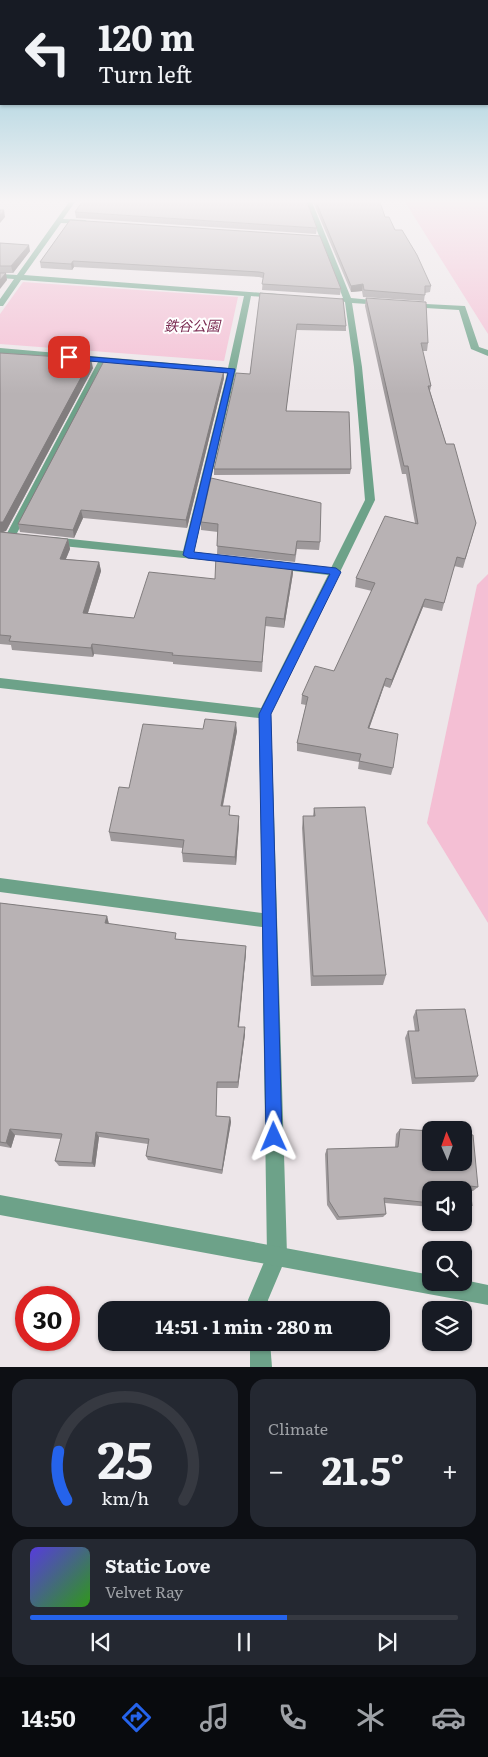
<!DOCTYPE html>
<meta charset="utf-8">
<style>
body{margin:0;font-family:Literata,"Noto Sans JP",serif;background:#242831;color:#f1f3f6;height:100vh;display:flex;flex-direction:column;font-size:19px;white-space:nowrap}
*{box-sizing:border-box;margin:0}
p{font-size:16px;color:#9ea1a6}
.icon{flex:none;width:28px;height:28px;fill:none;stroke:currentColor;stroke-width:2;stroke-linecap:round;stroke-linejoin:round}
.map{position:relative;height:1367px;overflow:hidden}
.details{display:flex;flex-direction:column;gap:12px;padding:12px;background:#0d0f14;flex:1}
.details>*{flex:none}
.hud{position:absolute;left:0px;top:0px;width:489px;height:105px;box-shadow:0 1px 4px #0004;background:#171b24;color:#f1f3f6;overflow:hidden}
.needle{width:32px;rotate:358deg}
.tools{position:absolute;left:422px;top:1121px;display:grid;gap:10px}
.tools a{display:grid;place-items:center;width:50px;height:50px;border-radius:10px;background:#171b24;box-shadow:0 1px 4px #0004;font-size:25px}
.speed{position:absolute;left:15px;top:1286px;display:flex;gap:10px;font-size:25px;font-weight:700;text-align:center}
.speed>*{display:grid;place-content:center;width:65px;height:65px;border-radius:50%;background:#171b24;box-shadow:0 1px 4px #0004;line-height:1}
.speed .limit{border:8px solid #d22;background:#fff;color:#111}
.pin{position:absolute;display:grid;place-items:center;width:42px;height:42px;color:#fff;margin:-21px;border-radius:10px;box-shadow:0 2px 8px #0006}
.me{position:absolute;width:55px;margin:-28px;rotate:359deg;stroke-linejoin:round;filter:drop-shadow(0 0 4px #0008)}
.turn{display:flex;align-items:center;gap:18px;height:105px;padding:0 15px;font-size:22px}
.turn .icon{width:65px;height:65px;stroke-width:2.5}
.turn b{display:block;font-size:35px;line-height:42px}
.big{font-size:38px;font-weight:700;line-height:1.1}
.details .widget{flex:1;display:flex;flex-direction:column;justify-content:center;gap:8px;min-width:0;padding:0 18px;border-radius:15px;background:#242831}
.details .dial{align-items:center;gap:0}
.dial svg{height:130px;overflow:visible;fill:none;stroke:#363941;stroke-width:7;stroke-linecap:round;text-anchor:middle}
.dial text{fill:#f1f3f6;stroke:none}
.song{display:flex;align-items:center;gap:15px}
.cover{width:60px;height:60px;border-radius:8px;background:linear-gradient(135deg,hsl(250 70% 55%),hsl(110 70% 35%))}
.played{height:5px;border-radius:2px;background:linear-gradient(90deg,#2563eb 60%,#363941 60%)}
.keys{display:flex;justify-content:space-around;direction:ltr}
.heat{display:flex;justify-content:space-between;align-items:center;font-size:28px;direction:ltr}
.details .tiles{flex:1;display:grid;gap:12px;grid-template-columns:1fr 1fr}
.widget:last-child{grid-column:span 2}
.trip{position:absolute;left:98px;top:1301px;width:292px;height:50px;border-radius:15px;background:#171b24;box-shadow:0 1px 4px #0004;font-weight:700;line-height:50px;text-align:center}
.tab-bar{display:flex;height:80px;justify-content:space-around;align-items:center;background:#090b0e;color:#9ea1a6}
.tab-bar .icon{width:35px;height:35px}
.tab-bar .on{color:#2563eb}
.tab-bar b{font-size:22px;color:#f1f3f6}
.map>svg:first-child{display:block}
.green{fill:#f4bfd4}
.lines{fill:none;stroke-linecap:round;stroke-linejoin:round}
.minor{fill:#6da289;fill-rule:evenodd}
.tertiary{fill:#6da289;fill-rule:evenodd}
.wall{fill:#9e999b}
.shaded-wall{fill:#817d7e}
.building{fill:#b8b2b4;stroke:#817d7e}
.route{fill:#2563eb;stroke:#184099}
.labels{text-anchor:middle;stroke-width:4;stroke-linejoin:round;paint-order:stroke}
.far-park-label{font-size:14px;font-style:italic;fill:#7a2b51;stroke:#fff}
</style>
<div class="map">
<svg width="488" height="1367" viewBox="0 0 488 1367">
<rect width="100%" height="100%" fill="#ede6e9"/>
<g class="green">
<path d="M405,202h83v132z"/>
<path d="M23,282l215,15 -14,64 -224,-17v-30z"/>
<path d="M488,574v349l-61,-100 50,-238z"/>
</g>
<g class="lines">
<g class="minor">
<path d="M69,202h6l-12,17 22,1 3,2 -3,2 -24,-1 -37,52 253,19 4,2 -4,2 -26,-2 -15,75 -42,181 37,4 5,4 -1,3 -183,-18 -5,-4 5,-4 131,14 44,-178 -121,-10 -91,174 -5,3 -5,-3 93,-175 -98,-8v-6l228,20 16,-72 -223,-16 -18,26h-3v-7l14,-20 -14,-1v-4l17,1z"/>
<path d="M306,202h6l39,96 31,3 4,2 -4,2 -30,-2 10,64 13,133 -104,214 16,541 -19,45 1,10h-20l-1,-10 19,-45 -5,-328 -262,-35v-14l262,35 -3,-195 -259,-30v-10l261,30 67,-133 -52,-6 -6,-4 6,-4 55,7 34,-68 -11,-133 -9,-65 -7,-2 5,-2z"/>
<path d="M406,303l59,3 14,41 9,3v6l-17,-7 -12,-39 -50,-3 -4,-2z"/>
<path d="M250,1342h20l2,25h-22z"/>
</g>
<path class="tertiary" d="M0,1195l431,80v7h33v-2l24,5v20l-488,-90z"/>
</g>
<g class="wall">
<path d="M313,202h67l5,15 10,13 36,56 -1,6 -5,1 -1,8 -61,-4 -1,-6 -11,1z"/>
<path d="M75,212l242,16 -1,6 -240,-16z"/>
<path d="M70,220l271,69 -1,6 -78,-5 1,-12 -4,-1 -185,-10 -2,3 -31,-2 -1,-6z"/>
<path d="M0,243l30,8 -17,22h-13z"/>
<path d="M260,293l86,33v5l-50,-1 -10,81 65,58 -1,5 -136,1v-6l36,-95z"/>
<path d="M366,298l62,45 -1,8h-5l9,35 -1,5 16,53 30,79 -13,45 -9,-2 -12,45 -19,-4 -33,81 -6,-2 -15,43 24,39 -2,7 -33,-6 1,-7 -62,-11v-8l9,-38 -5,-1 1,-9 32,-24 38,-80 -17,-4 1,-9 59,-55 -9,-49h-4l-37,-168z"/>
<path d="M0,353l93,15 -87,163 -4,1 66,7 2,10 -4,10 33,3 2,9 -13,42 46,5 81,-39 78,-6 -9,55 -19,-2 -3,46 -89,-8v-2l-79,-8 -1,3 -81,-7 -1,-5 -11,-1z"/>
<path d="M149,364v2l75,4v8l-37,150 -104,-10 -9,20 -54,-6 -2,-8z"/>
<path d="M211,478l109,64 -1,8 -22,-1 -2,13 -78,-8 1,-22 -17,-2v-8z"/>
<path d="M237,731l-14,75 7,9 9,1v8l-3,41 -53,-3 -1,-9 1,-5 -72,-7 -2,-9 20,-44z"/>
<path d="M314,808l72,167 -3,10 -72,1 -9,-158 1,-12h10z"/>
<path d="M0,903l107,13 2,8 68,15 69,7v7l-7,74 6,7 -7,54h-21l-1,28 14,1 1,5 -9,52 -74,-14 -2,-4 2,-12 -49,-7 -4,30 -36,-1 -4,-5 6,-22 -46,-4 -4,13 -11,-2z"/>
<path d="M416,1010l62,66 -4,6 -62,2 -7,-46 3,-7h7l-2,-14z"/>
<path d="M400,1129l78,58 -5,4h-2l1,15 -5,4h-3v-20h-33v17l-46,-4 1,11 -3,3 -46,3 -10,-15 -2,-51 2,-5 68,-2 1,-13z"/>
</g>
<g class="shaded-wall">
<path d="M4,210l1,7 -5,6v-8z"/>
<path d="M29,245l1,6 -17,22 -2,-7z"/>
<path d="M73,261l1,6 -2,3 -1,-6z"/>
<path d="M6,273l1,7 -7,9v-9z"/>
<path d="M363,284l-1,7 -11,1v-6z"/>
<path d="M91,359l2,9 -87,163 -6,2v-11z"/>
<path d="M224,370v8l-37,150 -1,-8z"/>
<path d="M81,510l2,8 -9,20 -1,-8z"/>
<path d="M68,539l2,10 -8,19 -2,-9z"/>
<path d="M99,562l2,9 -16,51 -2,-9z"/>
<path d="M293,564v9l-9,55v-9z"/>
<path d="M425,599l-2,8 -33,81 2,-8z"/>
<path d="M92,644l2,10 -1,3 -2,-9z"/>
<path d="M386,678l-2,8 -18,51 2,-9z"/>
<path d="M236,722l1,9 -16,83v-8z"/>
<path d="M239,816v8l-3,41 -1,-8z"/>
<path d="M107,916l2,9 -4,-2z"/>
<path d="M246,946v7l-8,80v-6z"/>
<path d="M245,1027v7l-7,54v-6z"/>
<path d="M230,1117l1,5 -9,52v-4z"/>
<path d="M10,1129l5,6 -4,13 -5,-5z"/>
<path d="M96,1132l3,5 -4,30 -3,-4z"/>
</g>
<g class="building">
<path d="M82,202h225l10,26 -242,-16z"/>
<path d="M316,202h64l5,15h4l6,13h7l15,25 14,31h-6v9l-61,-5 -1,-6 -12,2z"/>
<path d="M0,210h4l-4,5z"/>
<path d="M70,220l250,16 21,53 -79,-5 2,-11 -5,-1 -186,-11 -2,3 -31,-2z"/>
<path d="M0,243l29,2 -18,21h-11z"/>
<path d="M0,273h6l-6,7z"/>
<path d="M260,293l83,6 3,27 -49,-2 -11,87 63,1 2,57h-137l22,-96 14,1z"/>
<path d="M366,298l60,4 2,41h-7l10,43h-3l18,58h8l22,79 -11,36 -8,-2 -13,46 -19,-4 -33,81 -6,-2 -18,50 30,6 -5,34 -34,-7 2,-7 -64,-11 11,-46 -6,-2 13,-29 19,5 41,-88 -19,-5 29,-62 33,8 -10,-58h-4z"/>
<path d="M0,353l91,6 -88,163h-3z"/>
<path d="M104,361l45,3 -1,2 76,4 -38,150 -105,-10 -8,20 -55,-6z"/>
<path d="M211,478l110,25 -1,39 -23,-1 -2,14 -78,-9 1,-22 -17,-2z"/>
<path d="M0,532l68,7 -8,20 39,3 -16,51 51,5 15,-46 66,7 1,-24 77,9 -9,55 -18,-2 -4,45 -90,-7 1,-2 -81,-9 -1,4 -82,-7 2,-5 -11,-1z"/>
<path d="M205,719l31,3 -15,84h9l-1,9 10,1 -4,41 -53,-4 2,-13 -75,-8 10,-45 10,1 14,-64 60,5z"/>
<path d="M365,807l21,168 -73,1 -10,-160h12l-1,-8z"/>
<path d="M0,903l107,13 -2,7 71,10 -1,6 71,7 -8,81h7l-7,55h-21l-1,34 14,1 -8,53 -76,-14 3,-17 -53,-7 -4,31 -37,-2 7,-27 -52,-5 -4,14 -6,-1z"/>
<path d="M465,1009l13,67 -63,2 -7,-47h11l-3,-21z"/>
<path d="M400,1129l31,2v31h33v-28l9,1 5,52 -8,-1 2,20 -8,-1v-15h-33v13l-47,-5 2,16 -47,3 -10,-16 -2,-52 71,-2z"/>
</g>
<linearGradient id="sky" x2="0" y2="1"><stop stop-color="#82c1d3"/><stop offset="0.51" stop-color="#f7f4f5"/><stop offset="1" stop-color="#f7f4f5" stop-opacity="0"/></linearGradient>
<rect width="488" height="394" fill="url(#sky)"/>
<path class="route" d="M69,355l166,14 -41,183 142,16 5,4 -70,142 11,423 -2,6 -6,2 -6,-2 -2,-6 -7,-423 71,-140 -142,-16 -5,-3 45,-182 -162,-14v-4z"/>
<g class="labels">
<g class="far-park-label">
<text x="192" y="331">鉄谷公園</text>
</g>
</g>
</svg>
<div class="tools">
<a><svg class="needle" viewBox="-14 -14 28 28"><path d="M0-13l5 13h-10z" fill="#e53935"/><path d="M0 13l5-13h-10z" fill="#9ea1a6"/></svg></a>
<a><svg class="icon" aria-label="sound" viewBox="0 0 24 24"><path d="M4 9h4l5-4v14l-5-4H4zM17 9q2 3 0 6"/></svg></a>
<a><svg class="icon" aria-label="search" viewBox="0 0 24 24"><circle cx="10" cy="10" r="6"/><path d="M15 15l6 6"/></svg></a>
<a><svg class="icon" aria-label="layers" viewBox="0 0 24 24"><path d="M12 4l9 5-9 5-9-5zM3 14l9 5 9-5"/></svg></a>
</div>
<div class="speed"><div class="limit">30</div></div>
<div class="pin" style="left:69px;top:357px;background:#d93025"><svg class="icon" aria-label="arrive" viewBox="0 0 24 24"><path d="M6 21V4h12l-3 4 3 4H6"/></svg></div>
<svg class="me" style="left:274px;top:1137px" viewBox="-20 -20 40 40"><path d="M0-17L14 15 0 8-14 15z" fill="#2563eb" stroke="#fff" stroke-width="4"/></svg>
<div class="trip">14:51 · 1 min · 280 m</div>
<div class="hud">
<div class="turn"><svg class="icon" aria-label="left" viewBox="0 0 24 24"><path d="M17 20v-9H6M10 6l-5 5 5 5"/></svg><div><b>120 m</b>Turn left</div></div>
</div>
</div>
<section class="details">
<div class="tiles">
<div class="widget dial"><svg viewBox="0 0 100 80">
<path d="M14 69A42 42 0 1 1 86 69"/>
<path d="M14 69A42 42 0 0 1 9 39" stroke="#2563eb"/>
<text x="50" y="56" font-size="32" font-weight="700">25</text>
<text x="50" y="72" font-size="11">km/h</text>
</svg></div>
<div class="widget"><p>Climate</p>
<div class="heat"><a>−</a><b class="big">21.5°</b><a>+</a></div>
</div>
<div class="widget">
<div class="song"><i class="cover"></i><div><b>Static Love</b><p>Velvet Ray</p></div></div>
<div class="played"></div>
<div class="keys"><svg class="icon" aria-label="previous" viewBox="0 0 24 24"><path d="M18 5L8 12l10 7zM5 5v14"/></svg><svg class="icon" aria-label="pause" viewBox="0 0 24 24"><path d="M8 5v14M16 5v14"/></svg><svg class="icon" aria-label="next" viewBox="0 0 24 24"><path d="M6 5l10 7-10 7zM19 5v14"/></svg></div>
</div>
</div>
</section>
<nav class="tab-bar">
<b>14:50</b>
<svg class="icon on" aria-label="directions" viewBox="0 0 24 24"><path d="M12 3l9 9-9 9-9-9zM9 14v-3h6M13 9l2 2-2 2"/></svg>
<svg class="icon" aria-label="music" viewBox="0 0 24 24"><path d="M9 18V5l10-2v13"/><circle cx="6" cy="18" r="3"/><circle cx="16" cy="16" r="3"/></svg>
<svg class="icon" aria-label="phone" viewBox="0 0 24 24"><path d="M5 4h4l2 5-3 2q2 4 5 5l2-3 5 2v4C11 20 4 13 5 4z"/></svg>
<svg class="icon" aria-label="climate" viewBox="0 0 24 24"><path d="M12 3v18M4 7l16 10M4 17L20 7"/></svg>
<svg class="icon" aria-label="car" viewBox="0 0 24 24"><path d="M5 17H2v-5l4-1 3-4h7l3 4 3 1v5h-3M9 17h6M6 11h13"/><circle cx="7" cy="17" r="2"/><circle cx="17" cy="17" r="2"/></svg>
</nav>
